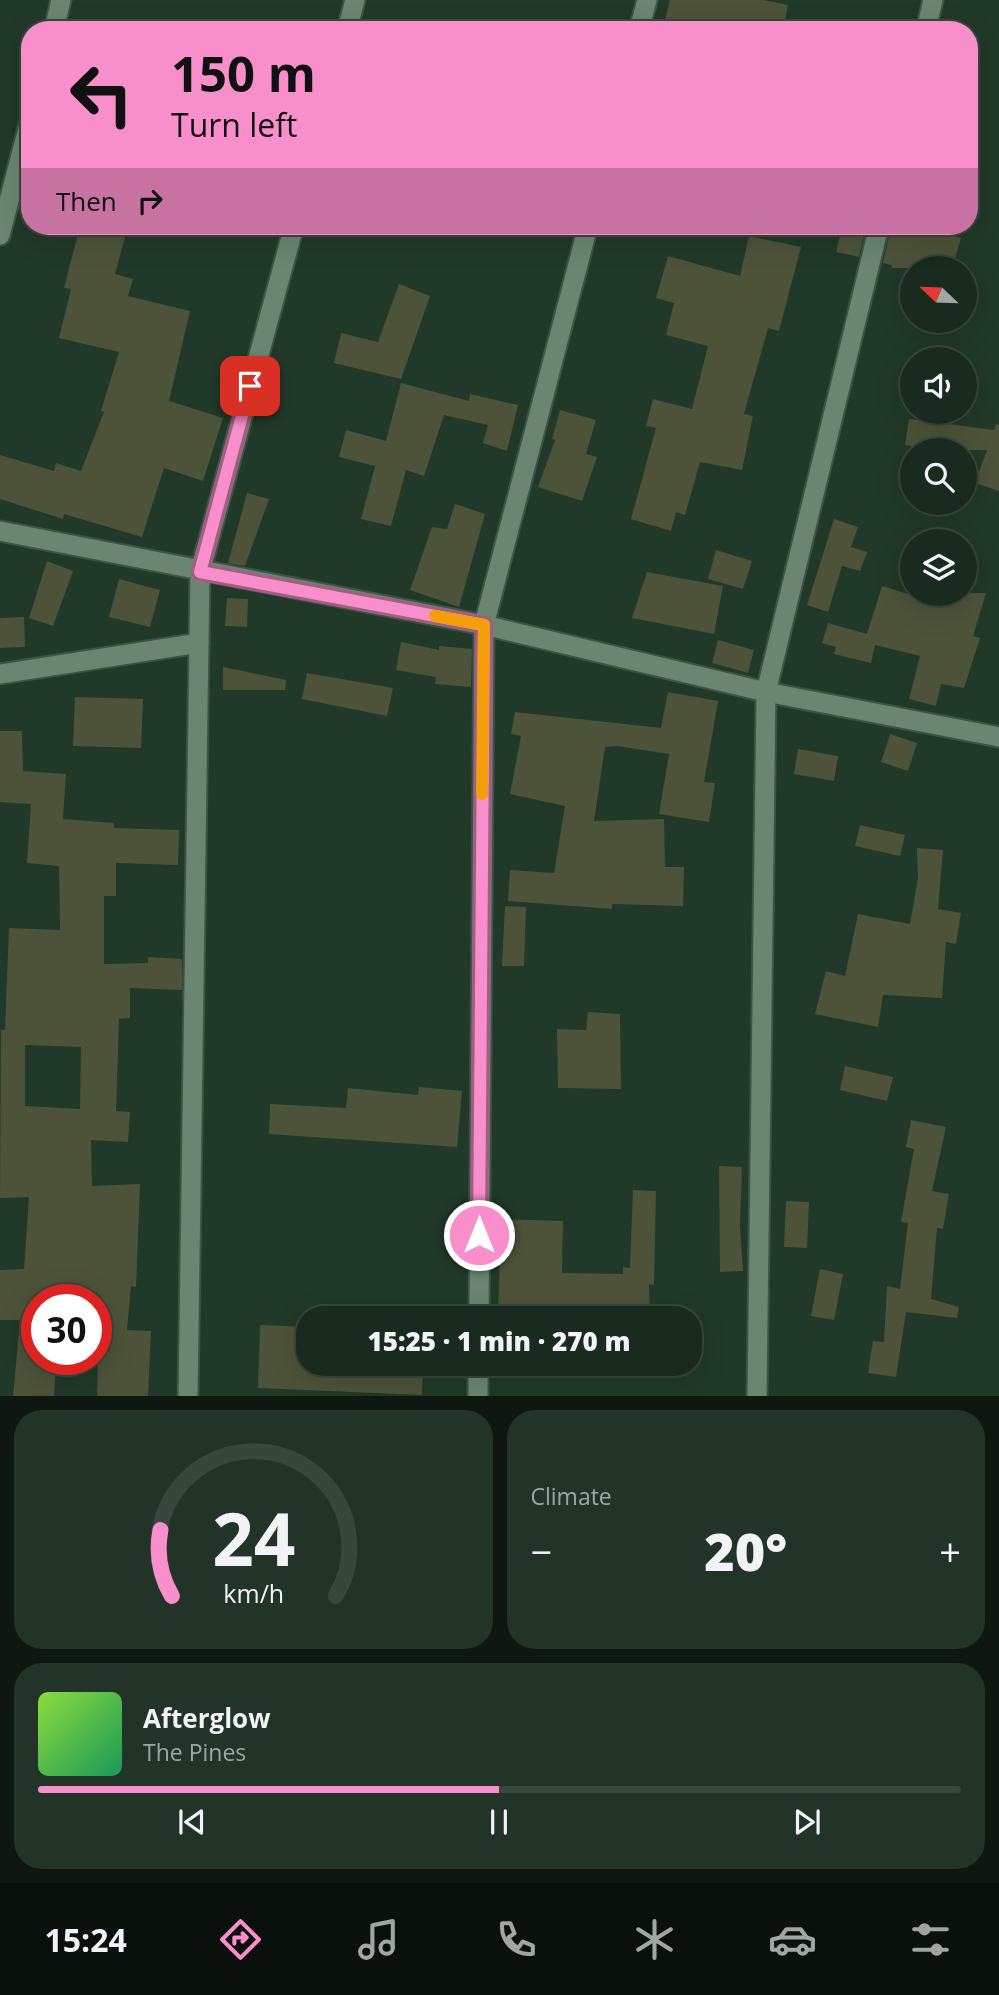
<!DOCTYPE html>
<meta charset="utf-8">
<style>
body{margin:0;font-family:"Open Sans",sans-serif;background:#223327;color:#f1f3f6;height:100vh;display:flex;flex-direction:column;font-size:26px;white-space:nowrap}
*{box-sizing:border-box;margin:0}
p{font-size:23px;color:#9fa7a4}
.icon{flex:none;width:38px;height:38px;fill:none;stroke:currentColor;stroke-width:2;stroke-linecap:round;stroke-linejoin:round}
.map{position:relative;height:1396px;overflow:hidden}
.drawer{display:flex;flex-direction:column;gap:14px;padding:14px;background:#0e1810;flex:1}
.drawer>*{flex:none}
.hud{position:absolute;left:21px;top:21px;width:957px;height:214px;border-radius:28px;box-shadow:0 7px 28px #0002,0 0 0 2px #37473c;background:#f98fca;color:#111;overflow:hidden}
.needle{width:46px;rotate:293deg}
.fabs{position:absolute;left:900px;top:256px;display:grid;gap:14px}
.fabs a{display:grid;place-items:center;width:77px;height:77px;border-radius:50%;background:#192b1e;box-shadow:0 7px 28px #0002,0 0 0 2px #37473c;font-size:35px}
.speed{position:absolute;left:21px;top:1284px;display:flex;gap:14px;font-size:35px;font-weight:700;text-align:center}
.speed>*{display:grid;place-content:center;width:91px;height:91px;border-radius:50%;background:#192b1e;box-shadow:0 7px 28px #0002,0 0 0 2px #37473c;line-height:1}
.speed .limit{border:10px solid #d22;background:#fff;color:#111}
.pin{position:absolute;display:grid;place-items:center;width:60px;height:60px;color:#fff;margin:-30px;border-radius:14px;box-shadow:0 4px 10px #0006}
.me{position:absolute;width:77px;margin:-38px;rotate:0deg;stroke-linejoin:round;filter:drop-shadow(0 0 5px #0008)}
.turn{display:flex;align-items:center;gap:24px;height:147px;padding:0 35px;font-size:32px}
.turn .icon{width:91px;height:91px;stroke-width:2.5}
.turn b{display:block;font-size:49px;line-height:60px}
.then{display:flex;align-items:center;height:66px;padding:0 35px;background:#0003;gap:14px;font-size:26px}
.big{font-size:52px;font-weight:800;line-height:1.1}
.drawer .tile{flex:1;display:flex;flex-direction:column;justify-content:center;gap:10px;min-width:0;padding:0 24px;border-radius:28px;background:#223327}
.drawer .dial{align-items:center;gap:0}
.dial svg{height:182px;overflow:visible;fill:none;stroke:#37473c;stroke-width:7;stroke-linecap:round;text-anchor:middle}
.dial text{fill:#f1f3f6;stroke:none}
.song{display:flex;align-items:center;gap:21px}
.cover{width:84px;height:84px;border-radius:10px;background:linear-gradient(135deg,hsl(90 70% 55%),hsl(150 70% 35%))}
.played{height:7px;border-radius:4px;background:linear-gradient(90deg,#f98fca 50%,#37473c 50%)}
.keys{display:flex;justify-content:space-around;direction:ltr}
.heat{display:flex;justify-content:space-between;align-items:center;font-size:38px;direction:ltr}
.drawer .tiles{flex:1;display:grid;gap:14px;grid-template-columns:1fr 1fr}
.tile:last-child{grid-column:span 2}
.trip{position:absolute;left:296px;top:1306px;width:406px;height:70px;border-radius:28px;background:#192b1e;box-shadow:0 7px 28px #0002,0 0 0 2px #37473c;font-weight:800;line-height:70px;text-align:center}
.tab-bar{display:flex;height:112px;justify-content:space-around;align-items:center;background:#0a110c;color:#9fa7a4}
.tab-bar .icon{width:49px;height:49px}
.tab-bar .current{color:#f98fca}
.tab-bar b{font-size:32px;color:#f1f3f6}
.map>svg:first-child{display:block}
.building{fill:#4c5339;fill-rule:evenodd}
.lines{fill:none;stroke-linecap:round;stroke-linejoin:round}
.minor-casing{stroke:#3e5346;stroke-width:23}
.minor{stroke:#6b8572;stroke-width:19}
.route-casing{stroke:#a25d83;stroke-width:18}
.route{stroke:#f98fca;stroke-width:12}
.slow{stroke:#f59e0b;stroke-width:12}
</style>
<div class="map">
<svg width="999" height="1397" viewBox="0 0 999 1397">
<rect width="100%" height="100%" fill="#213928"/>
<g class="building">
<path d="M670,0h93l25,5 -5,25h-121z"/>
<path d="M80,226h48l-13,48 18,5 -5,17 62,15 -21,90 54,17 -20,63 -39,-13 -22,69 -78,-23 -1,5 -63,-20v-44l54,16 2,-8 25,8 23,-59 -3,-1 18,-59 -60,-14 12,-49 -7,-1z"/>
<path d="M842,226h24l-7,31 -23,-5z"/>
<path d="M891,226h25l45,12 -9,30h-61l1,-3 -9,-2z"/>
<path d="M749,236l52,11 -22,84 -11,-3 -24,86 9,2 -11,54 -42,-8 -15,53 -9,-3 -5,19 -40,-12 25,-91 -10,-2 7,-27 39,10 16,-63 -42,-11 8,-32 -18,-5 12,-42 72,20z"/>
<path d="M399,284l31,12 -29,83 -67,-16 7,-30 37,9z"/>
<path d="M401,383l68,18 1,-7 48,11 -11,46 -24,-8 5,-18 -44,-10 -20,61 -18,-6 -15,56 -30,-7 14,-53 -36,-9 7,-27 40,11z"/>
<path d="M560,410l36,10 -10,34 11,3 -15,44 -44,-14 17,-47 -3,-1z"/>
<path d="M909,419l85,11 2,-6 3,1v66l-24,-8 12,-33h-50l-32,-5z"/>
<path d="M247,493l22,6 -24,67 -17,-3z"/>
<path d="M455,504l30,10 -26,93 -49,-17 22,-63 15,2z"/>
<path d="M834,519l24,8 -7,20 16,5 -7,19 -18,-5 -14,46 -21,-7z"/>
<path d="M716,550l36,11 -9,28 -35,-10z"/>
<path d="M47,561l26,10 -20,55 -24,-8z"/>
<path d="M647,572l76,14 -9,48 -82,-16z"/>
<path d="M119,579l41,11 -10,37 -41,-10z"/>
<path d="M882,586l55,17 3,-10h46l-13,43 7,2 -16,50 -23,-4 -5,22 -27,-7 11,-43 -45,-11 -4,18 -37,-9 2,-7 -14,-4 6,-20 39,11z"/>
<path d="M227,598l21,1 -1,28 -22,-1z"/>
<path d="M24,617l1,30 -25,1v-30z"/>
<path d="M718,640l36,10 -6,23 -36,-10z"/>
<path d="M401,642l38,8v-4l33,3 -1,38 -36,-3 1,-7 -40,-7z"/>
<path d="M223,667l63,13 -1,10h-62z"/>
<path d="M307,673l86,15 -6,28 -85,-17z"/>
<path d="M668,692l50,9 -14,81 11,1 -6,39 -50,-8 10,-60 -52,-8 -12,1 -11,74 70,-2 1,48h19l-1,39 -71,-2v5l-104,-8 2,-31 44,3 11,-67 -55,-12 11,-58 -10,-2 4,-22 146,16z"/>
<path d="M75,697l68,2 -2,49 -68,-2z"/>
<path d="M0,731h22l1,40 43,3 -3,45 51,4v5l65,2 -1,35 -62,-2v33h-12v68l44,-1v-6l34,2v31l-52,-2v30l-11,1 -3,92 14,1 -2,30 -37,-2 1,46 48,-2 -4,103 -5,-1 -4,44 24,1 -3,66h-51l2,-78h-3v-19h-59v60h19l-2,37h-41l7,-77h-20v-50l24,-1 5,-72 -29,1 1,-168h4l4,-102 51,2 -1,-64 -32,-3 4,-59 -31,-2zM25,1045l56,2 -1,62 -55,-3z"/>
<path d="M890,734l27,9 -9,28 -27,-9z"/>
<path d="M798,749l40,7 -4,25 -40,-7z"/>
<path d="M860,825l45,10 -5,21 -45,-10z"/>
<path d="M917,848l26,2 -5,59 23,4 -5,31 -10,-2 -4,56 -59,-3 -5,32 -63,-13 11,-43 19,5 13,-62 52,10 8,-46z"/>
<path d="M505,906l21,1 -2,59h-22z"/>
<path d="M588,1012l32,2 1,75 -63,-1 -1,-59 29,1z"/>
<path d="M845,1066l48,11 -6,24 -47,-11z"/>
<path d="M419,1087l43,4 -5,56 -188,-13 1,-30 76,4 2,-20 70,7z"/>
<path d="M911,1120l35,7 -14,64 17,3 -6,35 -6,-1 -6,71 28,8 -2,11 -51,-6 -10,65 -28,-4 5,-32 11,1 3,-56 13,3 8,-66 -7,-1 13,-73 -8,-2z"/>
<path d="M719,1166l23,1 -2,59 3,45 -23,1z"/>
<path d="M633,1190l23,1 -2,94 -5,-1 1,34 -109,-5v5l-43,-1 3,-98 62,2 -1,52 61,1v-7l7,1z"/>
<path d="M786,1201l23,1 -2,46 -23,-1z"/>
<path d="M820,1269l23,5 -9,46 -23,-4z"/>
<path d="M260,1325l48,2v36h115l-1,32 -164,-7z"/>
</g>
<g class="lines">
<defs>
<g id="minor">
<path d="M54,30l7,-30"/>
<path d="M347,30l8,-30"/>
<path d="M639,30l8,-30"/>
<path d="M926,30l7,-30"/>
<path d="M0,235l30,-114"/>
<path d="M0,531l484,94 282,67 233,45"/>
<path d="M0,674l199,-31"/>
<path d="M479,1318l5,-693 104,-399"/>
<path d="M188,1397l12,-825 94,-346"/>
<path d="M478,1397v-34"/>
<path d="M757,1397l9,-705 113,-466"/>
</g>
</defs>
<use href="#minor" class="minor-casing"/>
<use href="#minor" class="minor"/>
</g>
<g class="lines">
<defs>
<path id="route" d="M250,386l-50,186 284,53 -5,610"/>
</defs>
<use href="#route" class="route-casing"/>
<use href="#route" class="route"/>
<path class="slow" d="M435,616l49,9 -2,169"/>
</g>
</svg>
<div class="fabs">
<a><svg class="needle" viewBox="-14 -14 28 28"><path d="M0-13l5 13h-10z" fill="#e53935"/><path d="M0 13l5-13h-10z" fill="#9fa7a4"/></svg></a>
<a><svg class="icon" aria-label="sound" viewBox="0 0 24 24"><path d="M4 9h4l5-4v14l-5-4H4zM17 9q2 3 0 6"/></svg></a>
<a><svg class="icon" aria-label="search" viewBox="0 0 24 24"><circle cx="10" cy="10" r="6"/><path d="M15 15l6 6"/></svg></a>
<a><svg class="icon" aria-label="layers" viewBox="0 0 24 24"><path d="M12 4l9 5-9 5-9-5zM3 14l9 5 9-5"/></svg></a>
</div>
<div class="speed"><div class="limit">30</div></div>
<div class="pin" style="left:250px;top:386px;background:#d93025"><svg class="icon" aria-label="arrive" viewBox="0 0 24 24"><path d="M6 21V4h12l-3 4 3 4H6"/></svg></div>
<svg class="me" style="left:479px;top:1235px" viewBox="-20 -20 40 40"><circle r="17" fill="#f98fca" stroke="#fff" stroke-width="3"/><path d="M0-11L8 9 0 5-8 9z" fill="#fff"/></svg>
<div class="trip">15:25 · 1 min · 270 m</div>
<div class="hud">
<div class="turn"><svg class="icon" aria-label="left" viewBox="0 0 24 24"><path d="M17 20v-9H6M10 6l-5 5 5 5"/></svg><div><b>150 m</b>Turn left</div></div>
<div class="then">Then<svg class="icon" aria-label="right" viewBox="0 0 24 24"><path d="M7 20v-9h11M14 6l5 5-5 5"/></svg></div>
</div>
</div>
<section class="drawer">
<div class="tiles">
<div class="tile dial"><svg viewBox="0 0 100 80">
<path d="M14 69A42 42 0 1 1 86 69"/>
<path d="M14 69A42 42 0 0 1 9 40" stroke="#f98fca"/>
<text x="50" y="56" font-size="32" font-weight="700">24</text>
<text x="50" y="72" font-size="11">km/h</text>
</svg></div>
<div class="tile"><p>Climate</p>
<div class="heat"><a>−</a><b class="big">20°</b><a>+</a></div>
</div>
<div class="tile">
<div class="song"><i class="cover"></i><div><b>Afterglow</b><p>The Pines</p></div></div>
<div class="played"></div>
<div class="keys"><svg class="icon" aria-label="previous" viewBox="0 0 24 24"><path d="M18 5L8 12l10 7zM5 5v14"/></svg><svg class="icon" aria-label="pause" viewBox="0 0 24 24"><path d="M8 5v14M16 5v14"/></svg><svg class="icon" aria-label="next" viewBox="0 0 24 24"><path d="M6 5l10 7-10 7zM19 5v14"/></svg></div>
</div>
</div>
</section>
<nav class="tab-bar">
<b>15:24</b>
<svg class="icon current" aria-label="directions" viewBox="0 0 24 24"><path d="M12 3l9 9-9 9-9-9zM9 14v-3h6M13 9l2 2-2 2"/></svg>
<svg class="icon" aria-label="music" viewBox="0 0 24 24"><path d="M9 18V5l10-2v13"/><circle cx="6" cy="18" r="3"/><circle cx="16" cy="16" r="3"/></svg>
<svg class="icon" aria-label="phone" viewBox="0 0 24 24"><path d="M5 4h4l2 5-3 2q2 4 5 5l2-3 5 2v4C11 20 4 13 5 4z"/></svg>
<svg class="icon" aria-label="climate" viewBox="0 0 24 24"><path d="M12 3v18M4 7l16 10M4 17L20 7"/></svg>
<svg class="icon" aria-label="car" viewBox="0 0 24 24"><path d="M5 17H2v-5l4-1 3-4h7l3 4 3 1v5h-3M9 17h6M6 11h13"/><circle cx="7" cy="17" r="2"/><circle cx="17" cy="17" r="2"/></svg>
<svg class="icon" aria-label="filters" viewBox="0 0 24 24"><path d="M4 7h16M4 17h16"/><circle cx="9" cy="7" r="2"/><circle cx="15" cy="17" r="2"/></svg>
</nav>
